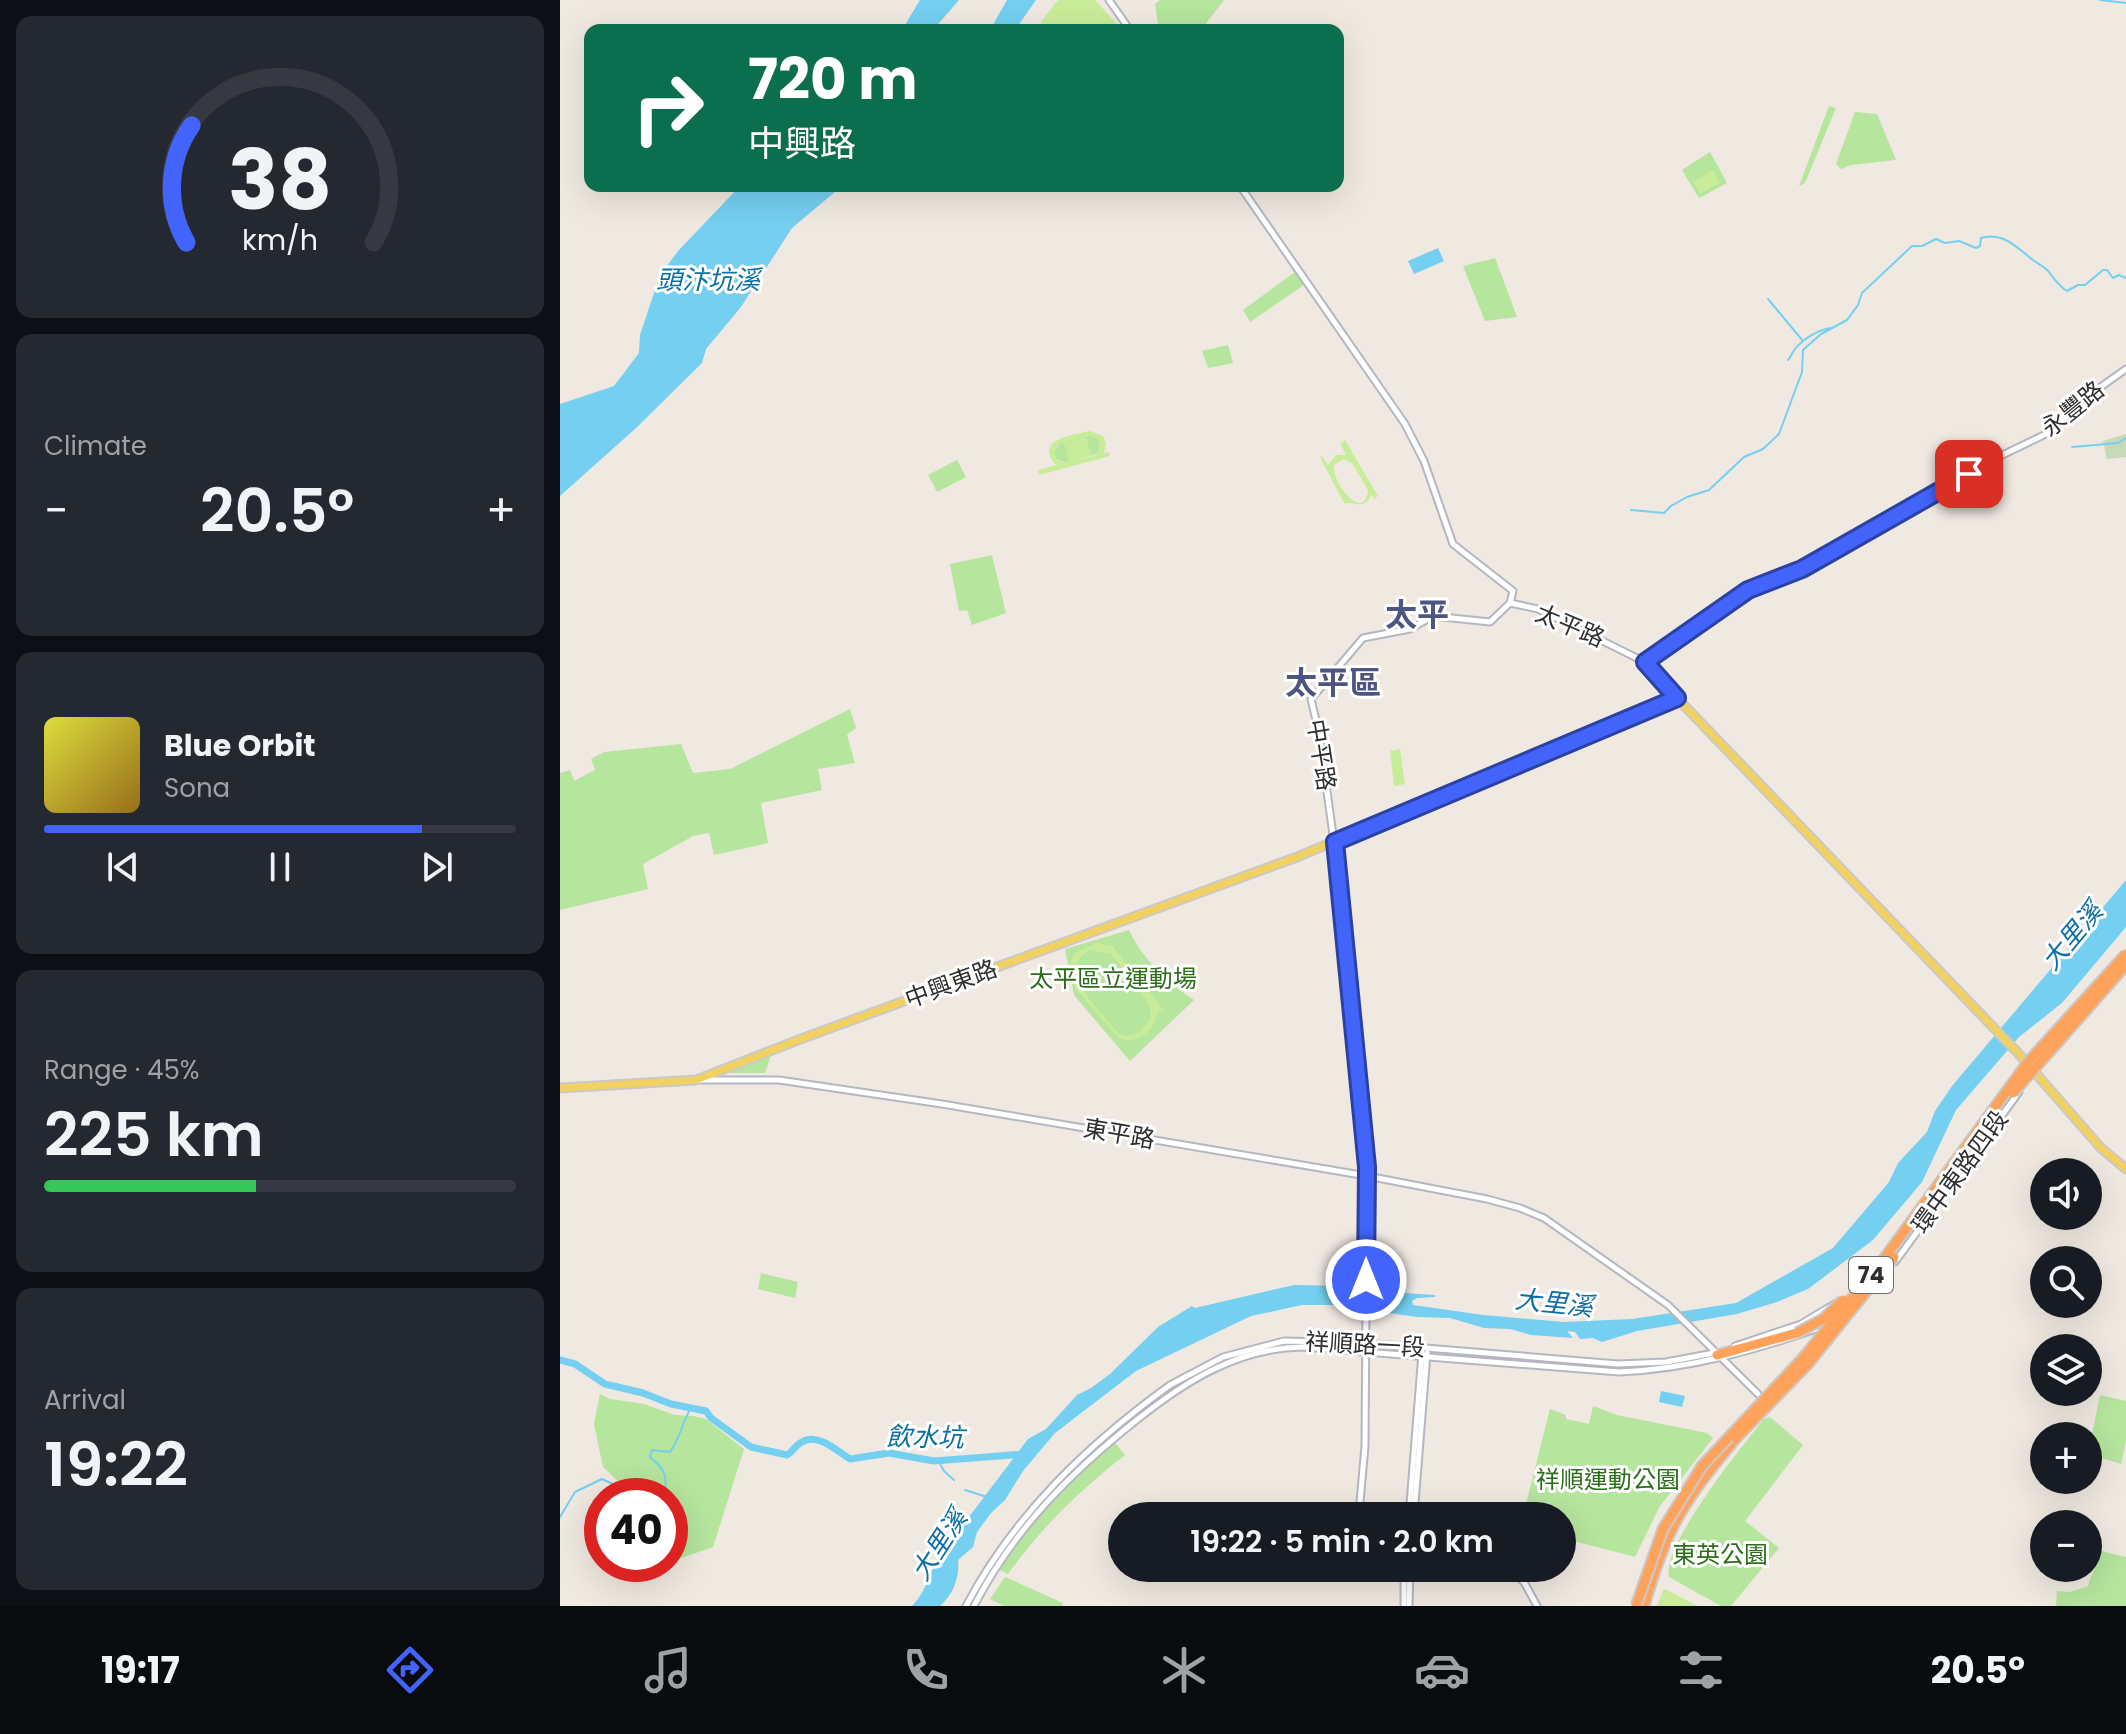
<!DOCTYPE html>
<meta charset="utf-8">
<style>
body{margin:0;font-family:Poppins,"Noto Sans TC",sans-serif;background:#242831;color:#f1f3f6;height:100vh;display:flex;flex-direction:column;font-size:30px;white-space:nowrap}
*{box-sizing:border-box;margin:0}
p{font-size:26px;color:#9ea1a6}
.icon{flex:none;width:44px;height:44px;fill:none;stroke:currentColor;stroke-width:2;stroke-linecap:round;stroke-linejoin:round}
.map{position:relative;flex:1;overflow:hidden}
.drawer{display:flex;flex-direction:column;gap:16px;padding:16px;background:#0d0f14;width:560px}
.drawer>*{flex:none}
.guide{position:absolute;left:24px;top:24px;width:760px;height:168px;border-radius:16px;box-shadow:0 8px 32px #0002;background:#0b6e4f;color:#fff;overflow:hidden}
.buttons{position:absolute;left:1470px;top:1158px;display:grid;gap:16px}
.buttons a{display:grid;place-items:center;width:72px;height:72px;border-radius:50%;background:#171b24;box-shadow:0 8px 32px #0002;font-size:40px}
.speed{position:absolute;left:24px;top:1478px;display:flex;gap:16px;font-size:40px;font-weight:700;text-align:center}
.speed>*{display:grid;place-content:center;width:104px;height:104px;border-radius:50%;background:#171b24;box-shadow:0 8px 32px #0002;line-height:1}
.speed .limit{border:12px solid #d22;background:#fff;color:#111}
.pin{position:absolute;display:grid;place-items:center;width:68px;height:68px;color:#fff;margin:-34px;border-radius:16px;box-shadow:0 4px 12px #0006}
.me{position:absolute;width:88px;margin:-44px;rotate:0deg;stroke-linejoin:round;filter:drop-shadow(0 0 6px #0008)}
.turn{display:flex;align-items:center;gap:28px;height:168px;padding:0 32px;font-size:36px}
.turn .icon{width:104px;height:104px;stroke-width:2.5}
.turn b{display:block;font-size:56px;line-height:68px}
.big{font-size:60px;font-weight:600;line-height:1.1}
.drawer .tile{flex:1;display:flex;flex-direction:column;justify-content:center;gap:12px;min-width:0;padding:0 28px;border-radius:16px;background:#242831}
.drawer .dial{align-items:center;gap:0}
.dial svg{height:208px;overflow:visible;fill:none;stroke:#363941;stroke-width:7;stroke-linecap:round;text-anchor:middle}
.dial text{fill:#f1f3f6;stroke:none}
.song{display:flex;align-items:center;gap:24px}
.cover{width:96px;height:96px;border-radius:12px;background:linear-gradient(135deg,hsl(60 70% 55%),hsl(40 70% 35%))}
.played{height:8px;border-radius:4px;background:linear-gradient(90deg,#4264fb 80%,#363941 80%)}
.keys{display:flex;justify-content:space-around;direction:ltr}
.heat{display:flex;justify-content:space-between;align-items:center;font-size:44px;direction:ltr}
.charge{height:12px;border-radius:6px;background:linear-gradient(90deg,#34c759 45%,#363941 0)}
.trip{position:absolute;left:548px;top:1502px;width:468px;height:80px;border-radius:40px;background:#171b24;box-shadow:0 8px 32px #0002;font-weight:600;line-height:80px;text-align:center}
.tabs{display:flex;height:128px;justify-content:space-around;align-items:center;background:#090b0e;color:#9ea1a6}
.tabs .icon{width:56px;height:56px}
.tabs .active{color:#4264fb}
.tabs b{font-size:36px;color:#f1f3f6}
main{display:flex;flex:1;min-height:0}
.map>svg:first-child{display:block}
.green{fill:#b6e59e}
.cemetery{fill:#c8d9b8}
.pitch{fill:#c9ec9a;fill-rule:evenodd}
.water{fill:#75cff0}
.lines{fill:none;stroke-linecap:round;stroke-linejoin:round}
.stream{stroke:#75cff0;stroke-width:2}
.river{stroke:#75cff0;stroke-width:7}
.minor-casing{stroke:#b4b7c1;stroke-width:9}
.major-casing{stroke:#c9c9c9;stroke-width:11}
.highway-casing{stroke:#c9c9c9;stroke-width:13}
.minor{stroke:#fff;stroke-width:5}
.major{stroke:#f2d163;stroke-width:7}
.highway{stroke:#ffa35c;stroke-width:9}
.highway-bridge-casing{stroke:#c9c9c9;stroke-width:13;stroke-linecap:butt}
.highway-bridge{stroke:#ffa35c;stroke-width:9}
.route-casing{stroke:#2b41a3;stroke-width:20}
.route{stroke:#4264fb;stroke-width:14}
.labels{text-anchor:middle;stroke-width:6;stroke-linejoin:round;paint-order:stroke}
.shield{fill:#fff;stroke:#6d6d6d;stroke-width:2}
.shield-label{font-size:22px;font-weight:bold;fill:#2e2e2e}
.street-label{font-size:24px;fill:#2e2e2e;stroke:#fff}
.park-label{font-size:24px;fill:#2c6e1b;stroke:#fff}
.water-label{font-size:26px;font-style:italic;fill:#0d6fa3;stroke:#fff}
.district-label{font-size:32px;font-weight:bold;fill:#4d5680;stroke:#fff}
</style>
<main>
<section class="drawer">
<div class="tile dial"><svg viewBox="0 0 100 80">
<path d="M14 69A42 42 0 1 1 86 69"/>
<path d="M14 69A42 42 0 0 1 16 24" stroke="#4264fb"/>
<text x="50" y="56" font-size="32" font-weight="700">38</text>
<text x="50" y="72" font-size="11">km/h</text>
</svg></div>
<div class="tile"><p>Climate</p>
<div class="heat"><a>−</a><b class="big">20.5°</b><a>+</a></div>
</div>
<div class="tile">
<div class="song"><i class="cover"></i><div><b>Blue Orbit</b><p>Sona</p></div></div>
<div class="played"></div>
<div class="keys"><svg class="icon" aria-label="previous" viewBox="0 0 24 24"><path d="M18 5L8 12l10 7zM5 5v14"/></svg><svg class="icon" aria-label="pause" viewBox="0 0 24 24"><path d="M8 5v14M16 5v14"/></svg><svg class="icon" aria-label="next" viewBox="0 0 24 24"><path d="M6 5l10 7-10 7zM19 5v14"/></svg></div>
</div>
<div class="tile"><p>Range · 45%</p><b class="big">225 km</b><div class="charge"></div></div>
<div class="tile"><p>Arrival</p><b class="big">19:22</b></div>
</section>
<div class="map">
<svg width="1566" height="1606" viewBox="0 0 1566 1606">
<rect width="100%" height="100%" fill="#efe9e1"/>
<g class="green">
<path d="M600,0h64l-23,30h-42l-4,-26z"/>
<path d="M1269,106l7,2 -31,75 -6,3z"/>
<path d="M1295,112l22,2 19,46 -45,5 -10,4 -5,-5z"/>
<path d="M1150,152l17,31 -28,15 -17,-28z"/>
<path d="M935,258l22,59 -32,4 -22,-55z"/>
<path d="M735,272l9,13 -54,37 -7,-12z"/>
<path d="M668,345l5,18 -25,5 -6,-17z"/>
<path d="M528,435l7,1 5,4 -1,13 -33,10 -10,-4 -2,-6 4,-9z"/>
<path d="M397,460l9,17 -29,15 -9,-17z"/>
<path d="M432,555l14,58 -34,12 -5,-15 -8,1 -9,-47z"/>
<path d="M290,709l6,19 -9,7 8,28 -37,6 4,21 -61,13 7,40 -54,12 -5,-22 -16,3 -50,28 5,25 -88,21v-137l10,-3 4,11 21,-11 -4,-11 13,-7 77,-8 12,29 37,-4z"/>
<path d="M569,930c13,29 39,52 65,70l-64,61 -56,-66 -9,-46z"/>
<path d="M211,1055l-6,18h-42z"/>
<path d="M201,1273l37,9 -3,16 -37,-9z"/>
<path d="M40,1394l10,5 34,5 31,11 18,1 13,3 38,30 -31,98 -43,15v-66h-36l-31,-29 -9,-43z"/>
<path d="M1540,1395l26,6v40l-5,23 -33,-10z"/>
<path d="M1033,1406l24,9 90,18 6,5 -53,68 -25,51 -73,-19v-22h-39l27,-107 16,6v4l23,5z"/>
<path d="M1210,1417l33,28 -58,76 34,27 -48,58h-10l-52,-29c-8,-31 74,-132 95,-158z"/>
<path d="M552,1444h4l9,11c-45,35 -84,73 -117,119l-10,-5c35,-46 70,-87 114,-125z"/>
<path d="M1541,1551l25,6v49h-70l1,-15 13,1 18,-6c3,-13 10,-21 13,-35z"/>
<path d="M445,1577l58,26 -1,3h-58l-14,-7z"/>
</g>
<path class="cemetery" d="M1566,434v23l-19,2 -4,-18z"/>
<g class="pitch">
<path d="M498,0h37l21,23 -5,7h-60l-10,-8z"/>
<path d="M1153,170l7,13 -20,11 -7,-12z"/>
<path d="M530,431l13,5 3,7 -2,10 4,-1 2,4 -71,19 -1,-5 18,-5c-22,-26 16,-30 34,-34zM532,435l8,5 -1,14 -21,6 13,-5 -5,-18 -22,6 5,19c-13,3 -18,-8 -11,-18z"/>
<path d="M785,440l33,56 -4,3 -2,-5c-7,16 -16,8 -28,9l-24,-46 2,-1 6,9 8,-10h10l-6,-12zM783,459l9,4 16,27c-4,34 -37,-8 -34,-25z"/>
<path d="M840,749l5,35 -11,2 -4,-35z"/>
<path d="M538,942l9,4 3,-3 53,66 -6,4c-3,18 -18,31 -37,26l-45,-51c-4,-13 -7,-23 0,-35zM530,950l21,4 38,50 2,14 -11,14 -15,4 -7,-3c-15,-19 -65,-64 -28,-83z"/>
<path d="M1106,1589l31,17h-40l6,-16z"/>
</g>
<g class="water">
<path d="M360,0h39l-26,30h-31z"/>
<path d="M447,0h29l-21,30h-25z"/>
<path d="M180,186h68l-2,5c11,1 21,-5 36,-5l-50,42 -51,79 -35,42 -4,14 -67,66 -75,67v-92l54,-18 25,-33 1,-18 20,-60 19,-25z"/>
<path d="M878,248l6,13 -30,13 -6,-13z"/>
<path d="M1566,880v47l-64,76 -43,34 -63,73 -34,72 -49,58 -65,49 -31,13 -40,12 -100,17 -35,11 -9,-4 -13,1 -5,-7 -8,-1 6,7 -42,-3 -21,-6 -26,-1 -34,-10 -33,-1 -80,-12h-35l-51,11 -115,55 -81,62 -32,38 -18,29 -14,13 -14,19 -4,15 -15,13c2,17 -5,35 -18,46h-28c20,-20 19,-50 41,-68l75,-99 18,-10 31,-34 14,-7 19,-14 48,-47 34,-21 3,2 99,-23 58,1 47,11 6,-4 30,2v2l-18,1 -5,3 1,4 70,10 81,7 68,-3 104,-16 97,-55 56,-66 9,-19 29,-31 8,-21 17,-25z"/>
<path d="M1101,1391l24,5 -3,11 -23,-5z"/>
</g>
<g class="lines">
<g class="stream">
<path d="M1540,0l26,3"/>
<path d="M1208,299l35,42"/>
<path d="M1228,360c3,-3 4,-7 7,-11 8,-10 24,-20 37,-21"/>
<path d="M1512,447l46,-4 8,-5"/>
<path d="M1071,510l33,3 7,-7 16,-9 22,-7 35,-33 19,-8 16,-15 23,-62 1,-22 18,-16 26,-14 11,-15 4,-12 50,-47h10l14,-7 9,4 14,-2 17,7 4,-2 1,-8c22,-7 36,10 52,22 5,4 12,7 16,12 6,8 10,14 18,19l11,-6h7l18,-15h4l6,8 6,-3 7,3"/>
<path d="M378,1460l6,11 10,9"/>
<path d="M405,1490l22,7"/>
<path d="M0,1517l15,-25 27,-13 24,11 39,-1c3,-15 -4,-23 -15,-32l2,-7 18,2c10,-13 12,-30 21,-44"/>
</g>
<path class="river" d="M0,1360l15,4 30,20 38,9 28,11 35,7 5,7 40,29 36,8c7,-4 8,-10 15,-13 16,-10 36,10 48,17l39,-6 45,8 89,-7"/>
<defs>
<g id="minor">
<path d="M549,0l21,30"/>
<path d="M680,186l165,238 19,37 29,83 60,47 -3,12"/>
<path d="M950,603l28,6 107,53 32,36"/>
<path d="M1085,662l103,-72 54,-21 188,-108 60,-29 38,-36 38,-27"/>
<path d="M140,1080h79l163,24 425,72 120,23 33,9 24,10 124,87 90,89"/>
<path d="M1335,1262l124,-170"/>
<path d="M1175,1346l66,-22 35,-21"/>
<path d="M805,1516l-6,-3 6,-67 2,-279 -27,-281 -21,-153 -8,-34 52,-61 47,-9 23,-13 57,6 20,-19"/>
<path d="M849,1516l13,-163"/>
<path d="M854,1516l13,-163"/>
<path d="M947,1568l17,14 13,24"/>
<path d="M406,1606c48,-91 121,-161 204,-221l53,-28 61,-16 81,2 253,21 48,-2 48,-9"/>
<path d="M414,1606c39,-76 97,-134 164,-187 48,-38 100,-71 164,-72l317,25c73,-3 140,-23 209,-47"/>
<path d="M844,1606v-38"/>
<path d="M849,1606l1,-38"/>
</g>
<path id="major" d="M0,1088l136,-8 110,-43 491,-180 380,-159 340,354 84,96 25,21"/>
<g id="highway">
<path d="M1157,1355l80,-22"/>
<path d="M1084,1606c6,-20 12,-40 20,-59 16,-42 44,-75 72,-109"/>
</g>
</defs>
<use href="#minor" class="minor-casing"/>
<use href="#major" class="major-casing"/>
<use href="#highway" class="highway-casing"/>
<use href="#minor" class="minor"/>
<use href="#major" class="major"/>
<use href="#highway" class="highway"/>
<defs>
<g id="highway-bridge">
<path d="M1453,1093l113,-128"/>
<path d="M1237,1333l26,-14 20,-19"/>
<path d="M1176,1438l72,-74 86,-107"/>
<path d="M1076,1606l27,-77 39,-63 101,-108 83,-102 142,-194 98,-108"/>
</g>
</defs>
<use href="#highway-bridge" class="highway-bridge-casing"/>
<use href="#highway-bridge" class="highway-bridge"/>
</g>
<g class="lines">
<defs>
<path id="route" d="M806,1280l1,-113 -32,-325 342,-144 -32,-36 103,-72 54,-21 167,-95"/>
</defs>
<use href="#route" class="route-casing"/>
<use href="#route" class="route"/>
</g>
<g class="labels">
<rect class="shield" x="1289" y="1257" width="44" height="36" rx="6"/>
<g class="shield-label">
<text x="1311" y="1283">74</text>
</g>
<g class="street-label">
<text transform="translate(1513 409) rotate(-39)" y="8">永豐路</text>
<text transform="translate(1010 626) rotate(23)" y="8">太平路</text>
<text transform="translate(761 755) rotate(81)" y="8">中平路</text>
<text transform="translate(391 984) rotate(-20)" y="8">中興東路</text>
<text transform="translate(559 1134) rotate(10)" y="8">東平路</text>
<text transform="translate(1400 1172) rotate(-54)" y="8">環中東路四段</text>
<text transform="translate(805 1345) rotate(3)" y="8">祥順路一段</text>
</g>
<g class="park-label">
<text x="553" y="987">太平區立運動場</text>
<text x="1048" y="1488">祥順運動公園</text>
<text x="1160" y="1563">東英公園</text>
</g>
<g class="water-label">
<text x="148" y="289">頭汴坑溪</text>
<text transform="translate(1512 936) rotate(-50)" y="9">大里溪</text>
<text transform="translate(994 1303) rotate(6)" y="9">大里溪</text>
<text transform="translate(365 1437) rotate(1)" y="9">飲水坑</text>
<text transform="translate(379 1545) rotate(-57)" y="9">大里溪</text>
</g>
<g class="district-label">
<text x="857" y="626">太平</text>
<text x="773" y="694">太平區</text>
</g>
</g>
</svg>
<div class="buttons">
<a><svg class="icon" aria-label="sound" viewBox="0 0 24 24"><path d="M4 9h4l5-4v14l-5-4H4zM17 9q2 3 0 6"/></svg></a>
<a><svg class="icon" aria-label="search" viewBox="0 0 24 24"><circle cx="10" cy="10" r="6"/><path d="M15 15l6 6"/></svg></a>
<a><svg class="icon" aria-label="layers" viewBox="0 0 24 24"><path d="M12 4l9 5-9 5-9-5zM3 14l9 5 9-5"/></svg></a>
<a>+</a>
<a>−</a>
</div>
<div class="speed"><div class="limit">40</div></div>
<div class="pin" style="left:1409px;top:474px;background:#d93025"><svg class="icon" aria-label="arrive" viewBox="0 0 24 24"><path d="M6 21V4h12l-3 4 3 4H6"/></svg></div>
<svg class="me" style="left:806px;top:1280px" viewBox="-20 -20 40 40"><circle r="17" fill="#4264fb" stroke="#fff" stroke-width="3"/><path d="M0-11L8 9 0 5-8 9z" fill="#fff"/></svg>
<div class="trip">19:22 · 5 min · 2.0 km</div>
<div class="guide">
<div class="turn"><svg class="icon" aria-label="right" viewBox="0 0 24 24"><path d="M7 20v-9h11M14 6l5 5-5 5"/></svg><div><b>720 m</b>中興路</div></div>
</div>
</div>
</main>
<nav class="tabs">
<b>19:17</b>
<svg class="icon active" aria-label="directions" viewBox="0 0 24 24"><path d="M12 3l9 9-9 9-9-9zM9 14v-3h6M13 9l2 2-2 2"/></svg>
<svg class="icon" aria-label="music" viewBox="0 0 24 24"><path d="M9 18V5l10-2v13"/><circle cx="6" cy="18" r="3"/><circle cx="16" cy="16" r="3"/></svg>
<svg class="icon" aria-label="phone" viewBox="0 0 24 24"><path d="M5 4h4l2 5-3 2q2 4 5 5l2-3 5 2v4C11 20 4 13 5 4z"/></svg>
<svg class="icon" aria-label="climate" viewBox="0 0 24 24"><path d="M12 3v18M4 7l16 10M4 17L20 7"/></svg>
<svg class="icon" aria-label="car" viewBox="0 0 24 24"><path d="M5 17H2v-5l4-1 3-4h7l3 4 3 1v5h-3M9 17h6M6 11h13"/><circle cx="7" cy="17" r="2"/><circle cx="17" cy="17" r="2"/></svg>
<svg class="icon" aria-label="filters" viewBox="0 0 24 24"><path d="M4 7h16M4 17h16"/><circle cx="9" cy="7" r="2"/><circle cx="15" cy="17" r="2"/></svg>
<b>20.5°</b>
</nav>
